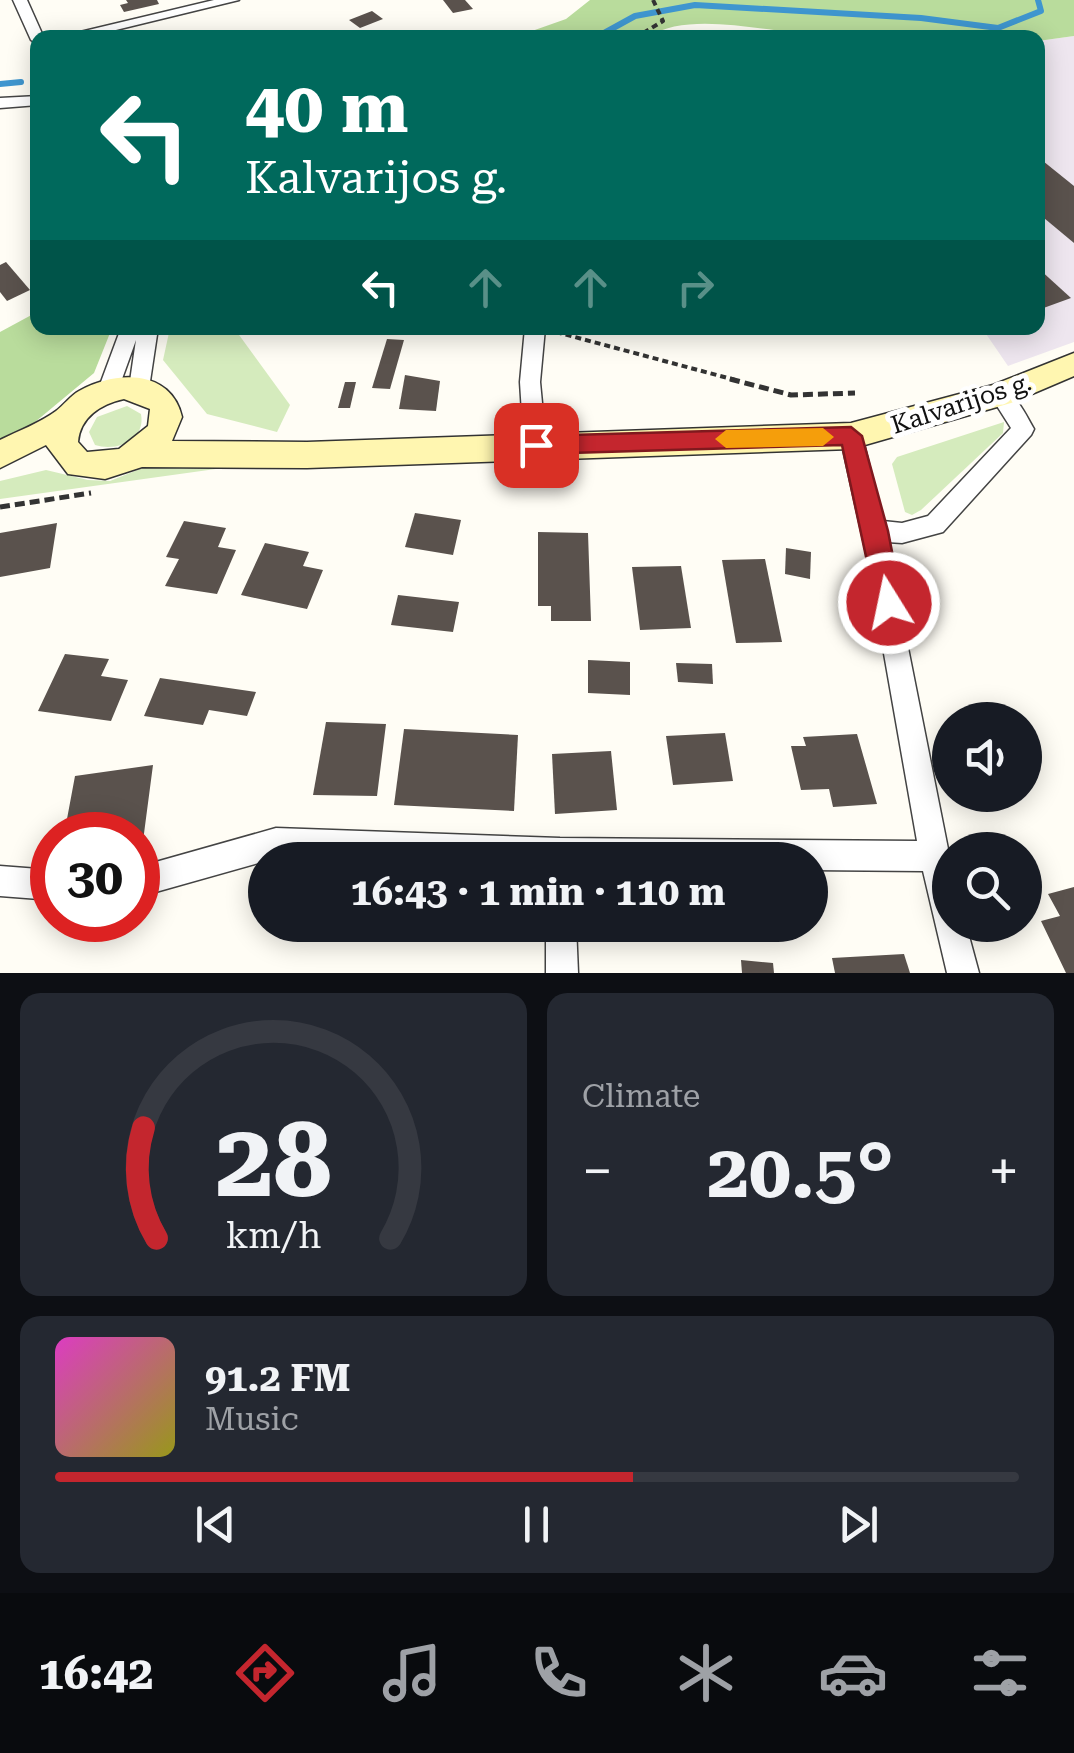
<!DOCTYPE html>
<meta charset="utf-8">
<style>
body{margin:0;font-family:"Roboto Serif",serif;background:#242831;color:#f1f3f6;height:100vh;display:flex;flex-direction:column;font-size:38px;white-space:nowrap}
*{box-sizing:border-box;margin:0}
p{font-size:32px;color:#9ea1a6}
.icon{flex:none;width:55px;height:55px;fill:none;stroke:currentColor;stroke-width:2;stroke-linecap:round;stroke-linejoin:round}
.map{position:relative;height:973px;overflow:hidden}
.side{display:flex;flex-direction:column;gap:20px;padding:20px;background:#0d0f14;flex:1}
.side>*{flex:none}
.hud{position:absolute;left:30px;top:30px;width:1015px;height:305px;border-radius:20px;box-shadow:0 5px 25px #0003;background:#00695c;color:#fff;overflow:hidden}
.controls{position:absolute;left:932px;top:702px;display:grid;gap:20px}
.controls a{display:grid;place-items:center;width:110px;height:110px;border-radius:50%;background:#171b24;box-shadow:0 5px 25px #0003;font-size:50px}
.speed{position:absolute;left:30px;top:812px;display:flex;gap:20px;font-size:50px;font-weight:700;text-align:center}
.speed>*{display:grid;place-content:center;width:130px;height:130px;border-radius:50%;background:#171b24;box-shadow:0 5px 25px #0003;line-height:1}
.speed .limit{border:15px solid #d22;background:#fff;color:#111}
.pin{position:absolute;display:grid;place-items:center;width:85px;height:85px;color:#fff;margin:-42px;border-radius:20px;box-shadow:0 5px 15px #0006}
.me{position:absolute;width:110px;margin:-55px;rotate:350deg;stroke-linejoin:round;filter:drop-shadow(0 0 8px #0008)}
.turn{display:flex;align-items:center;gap:35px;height:210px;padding:0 50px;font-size:45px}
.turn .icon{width:130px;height:130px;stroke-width:2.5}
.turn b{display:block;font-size:70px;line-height:85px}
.lanes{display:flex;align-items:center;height:95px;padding:0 50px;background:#0003;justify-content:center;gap:50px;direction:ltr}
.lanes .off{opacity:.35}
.big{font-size:75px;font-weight:700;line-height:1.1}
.side .tile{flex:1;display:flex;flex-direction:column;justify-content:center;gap:15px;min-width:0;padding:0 35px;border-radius:20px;background:#242831}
.side .dial{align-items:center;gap:0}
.dial svg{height:260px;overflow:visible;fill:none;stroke:#363941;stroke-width:7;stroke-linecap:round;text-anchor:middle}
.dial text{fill:#f1f3f6;stroke:none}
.song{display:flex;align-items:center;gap:30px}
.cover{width:120px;height:120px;border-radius:15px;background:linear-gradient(135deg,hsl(310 70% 55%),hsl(60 70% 35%))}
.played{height:10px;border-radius:5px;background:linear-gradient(90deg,#c4262e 60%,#363941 60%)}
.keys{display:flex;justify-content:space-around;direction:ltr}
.heat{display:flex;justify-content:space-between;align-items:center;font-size:55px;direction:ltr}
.side .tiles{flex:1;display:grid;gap:20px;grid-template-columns:1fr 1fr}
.tile:last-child{grid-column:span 2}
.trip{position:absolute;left:248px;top:842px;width:580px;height:100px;border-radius:50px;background:#171b24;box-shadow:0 5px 25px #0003;font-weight:700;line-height:100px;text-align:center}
.menu{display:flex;height:160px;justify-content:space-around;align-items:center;background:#090b0e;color:#9ea1a6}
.menu .icon{width:70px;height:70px}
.menu .current{color:#c4262e}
.menu b{font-size:45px;color:#f1f3f6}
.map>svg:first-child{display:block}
.industrial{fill:#eee6ef}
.green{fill:#d5ebbd}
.forest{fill:#b9dc9c}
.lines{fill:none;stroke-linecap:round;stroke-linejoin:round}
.stream{stroke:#3f96cf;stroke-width:6}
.building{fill:#5a524d}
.street-casing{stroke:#444;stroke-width:3}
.secondary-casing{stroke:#333;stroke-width:3}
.path-far1{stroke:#333;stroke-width:4;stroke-dasharray:6 4;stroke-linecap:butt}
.path{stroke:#333;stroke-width:5;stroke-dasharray:10 5;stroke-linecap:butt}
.street{fill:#fff;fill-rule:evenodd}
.secondary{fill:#fff6b0;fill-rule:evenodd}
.route{fill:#c4262e;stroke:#7f191e;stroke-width:2.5}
.slow{fill:#f59e0b}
.labels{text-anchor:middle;stroke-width:10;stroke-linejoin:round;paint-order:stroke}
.street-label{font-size:25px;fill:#111;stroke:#fff}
</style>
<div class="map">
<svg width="1074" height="973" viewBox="0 0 1074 973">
<rect width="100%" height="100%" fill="#fffdf5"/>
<path class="industrial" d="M1074,36v306l-66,24 -26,-38h56v-287z"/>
<g class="green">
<path d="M170,328h64l56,77 -13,27 -70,-18 -44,-54z"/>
<path d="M127,406l14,8c5,26 -24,38 -46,31l-6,-13 8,-15z"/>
<path d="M1004,422l-1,11 -82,77 -9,5 -7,-3 -13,-48 5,-7z"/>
<path d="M160,461l70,6 -230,32v-18l46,-11 42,10 22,1z"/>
</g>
<g class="forest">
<path d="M590,0h484v36l-36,5v-3h-217l-4,-5c-52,1 -124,-24 -170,4h-132l51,-18z"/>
<path d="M37,312l1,16h74l-18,45 -71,59 -23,8v-108z"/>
</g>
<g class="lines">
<g class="stream">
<path d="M595,38l40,-22 60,-11 226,13 77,10 43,-17 -3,-11"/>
<path d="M0,84l21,-2"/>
</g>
</g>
<g class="building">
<path d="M126,0h31l2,4 -35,8 -4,-7 8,-2z"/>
<path d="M443,0h22l8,9 -20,4z"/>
<path d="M372,11l11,8 -23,9 -11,-8z"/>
<path d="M1038,157l36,29v57l-36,-30z"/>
<path d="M6,262l24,28 -23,11 -7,-9v-27z"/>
<path d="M1038,268l33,30 -33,12z"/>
<path d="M387,339l17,1 -14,49 -18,-1z"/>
<path d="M405,375l35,6 -4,30 -37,-2z"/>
<path d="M345,382h11l-6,26h-12z"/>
<path d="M415,513l46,7 -8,35 -48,-8z"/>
<path d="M184,521l42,7 -8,19 18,3 -19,44 -52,-8 14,-27 -13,-2z"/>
<path d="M57,523l-7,45 -50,9v-44z"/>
<path d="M538,532l50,1 3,88h-40v-15h-13z"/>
<path d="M265,543l44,9 -6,14 20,4 -16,39 -66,-14z"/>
<path d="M786,548l25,4 -1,27 -25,-5z"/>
<path d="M765,559l17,83 -46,1 -14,-83z"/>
<path d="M681,566l10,62 -51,2 -8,-63z"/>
<path d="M398,595l61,7 -6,30 -62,-7z"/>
<path d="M65,654l44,5 -8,17 27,4 -17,41 -73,-10z"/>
<path d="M588,660l42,2v33l-42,-2z"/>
<path d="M676,663l36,1 1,20 -35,-2z"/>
<path d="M160,678l96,14 -9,24 -38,-6 -6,15 -59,-9z"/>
<path d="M326,722l60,2 -9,72 -64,-1z"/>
<path d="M404,729l114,6 -4,76 -120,-6z"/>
<path d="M725,733l8,48 -60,4 -7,-49z"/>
<path d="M857,734l20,70 -44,3 -4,-18 -28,1 -10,-44h15l-3,-9z"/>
<path d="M611,751l6,59 -62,4 -3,-60z"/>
<path d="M153,765l-10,76 -5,1v-7h-74l11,-59z"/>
<path d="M1074,887v86h-8l-25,-52 19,-5 -12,-22z"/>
<path d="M904,954l6,19h-75l-3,-15z"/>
<path d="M741,960l32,3 1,10h-32z"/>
</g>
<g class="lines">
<defs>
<g id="street">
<path d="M13,0h14l17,38h-6v6l-7,-4z"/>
<path d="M214,0h25l-156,38h-28z"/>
<path d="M38,96v9l-38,3v-10z"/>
<path d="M121,328h37l-9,60 -10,8 -10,-8 7,-48 -18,50 -10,8 -10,-8z"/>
<path d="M525,328h20l-5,54 6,63 -3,6h-16l-3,-6 -4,-63z"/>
<path d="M1000,387c15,5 26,28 34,42l-3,6 -88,97 -41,11 -15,-1 63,317v66h16l13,48h-32l-24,-102 -113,-1v-10l-534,-2 -138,39v-30l138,-39 284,10 357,3 -50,-284 -27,-121 11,-9 11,9 21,85 19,2 26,-7 83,-88 -21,-33z"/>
<path d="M0,866l52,4v30l-52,-4z"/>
<path d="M546,925h30l2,48h-32z"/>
</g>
<path id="secondary" d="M1074,353v23l-63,27 -160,46 -544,19 -165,-1 -37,12 -37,-5 -22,-29 -46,23v-28c18,-9 40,-17 56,-29 8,-6 14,-15 23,-20 37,-21 92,-22 103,26l-10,24 135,1 544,-19 142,-38zM124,399l26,10 -2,17 -29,23 -32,3 -9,-10c2,-25 23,-38 46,-43z"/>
</defs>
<use href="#street" class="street-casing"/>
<use href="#secondary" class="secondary-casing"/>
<g class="path-far1">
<path d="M635,38l28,-17 -10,-21"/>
<path d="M556,332l183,49"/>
</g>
<g class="path">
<path d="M730,379l61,16 64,-2"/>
<path d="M0,507l91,-14"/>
</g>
<use href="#street" class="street"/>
<use href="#secondary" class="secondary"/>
</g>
<path class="route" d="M851,427l11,9 26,95 14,72 -4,9 -9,3 -9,-3 -4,-9 -34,-158 -306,9 -11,-9 11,-9z"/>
<path class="slow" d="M823,428l11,9 -11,9 -97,2 -11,-9 11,-9z"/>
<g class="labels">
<g class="street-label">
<text transform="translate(961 403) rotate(-18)" y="9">Kalvarijos g.</text>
</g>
</g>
</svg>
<div class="controls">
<a><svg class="icon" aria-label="sound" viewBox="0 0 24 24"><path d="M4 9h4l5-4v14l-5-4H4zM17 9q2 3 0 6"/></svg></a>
<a><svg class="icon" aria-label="search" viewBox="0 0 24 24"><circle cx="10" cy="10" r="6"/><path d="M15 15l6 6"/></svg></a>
</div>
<div class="speed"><div class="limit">30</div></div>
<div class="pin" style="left:536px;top:445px;background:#d93025"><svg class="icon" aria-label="arrive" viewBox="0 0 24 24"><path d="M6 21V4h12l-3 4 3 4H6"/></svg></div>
<svg class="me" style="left:889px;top:603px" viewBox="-20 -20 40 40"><circle r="17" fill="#c4262e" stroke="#fff" stroke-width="3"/><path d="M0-11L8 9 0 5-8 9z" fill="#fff"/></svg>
<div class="trip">16:43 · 1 min · 110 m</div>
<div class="hud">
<div class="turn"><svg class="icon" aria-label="left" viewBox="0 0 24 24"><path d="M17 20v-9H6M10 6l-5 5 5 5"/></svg><div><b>40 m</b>Kalvarijos g.</div></div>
<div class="lanes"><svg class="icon" aria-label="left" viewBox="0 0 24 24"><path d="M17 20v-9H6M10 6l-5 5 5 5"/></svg><svg class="icon off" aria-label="ahead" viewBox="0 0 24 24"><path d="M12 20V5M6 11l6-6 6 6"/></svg><svg class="icon off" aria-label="ahead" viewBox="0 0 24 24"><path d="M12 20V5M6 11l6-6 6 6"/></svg><svg class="icon off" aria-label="right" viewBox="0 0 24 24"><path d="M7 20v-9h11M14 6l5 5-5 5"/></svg></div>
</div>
</div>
<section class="side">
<div class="tiles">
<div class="tile dial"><svg viewBox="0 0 100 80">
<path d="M14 69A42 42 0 1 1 86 69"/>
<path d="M14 69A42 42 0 0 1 10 35" stroke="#c4262e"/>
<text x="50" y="56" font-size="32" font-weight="700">28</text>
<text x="50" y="72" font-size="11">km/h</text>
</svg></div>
<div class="tile"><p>Climate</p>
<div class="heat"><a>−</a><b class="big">20.5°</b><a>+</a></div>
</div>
<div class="tile">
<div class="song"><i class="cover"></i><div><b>91.2 FM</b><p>Music</p></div></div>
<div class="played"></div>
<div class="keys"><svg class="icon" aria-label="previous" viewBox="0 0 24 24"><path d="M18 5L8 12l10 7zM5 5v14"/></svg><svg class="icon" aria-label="pause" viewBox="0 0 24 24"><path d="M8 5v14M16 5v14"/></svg><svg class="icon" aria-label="next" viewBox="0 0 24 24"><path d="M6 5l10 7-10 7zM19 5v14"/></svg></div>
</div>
</div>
</section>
<nav class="menu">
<b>16:42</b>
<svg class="icon current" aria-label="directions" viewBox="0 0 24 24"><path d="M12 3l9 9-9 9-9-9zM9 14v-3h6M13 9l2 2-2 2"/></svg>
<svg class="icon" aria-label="music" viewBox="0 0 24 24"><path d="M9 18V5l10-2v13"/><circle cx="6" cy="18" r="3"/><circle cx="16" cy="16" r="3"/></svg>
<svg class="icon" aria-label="phone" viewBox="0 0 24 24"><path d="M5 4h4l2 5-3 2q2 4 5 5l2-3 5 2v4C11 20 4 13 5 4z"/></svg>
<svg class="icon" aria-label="climate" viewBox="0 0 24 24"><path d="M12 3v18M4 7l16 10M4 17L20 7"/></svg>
<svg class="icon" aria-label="car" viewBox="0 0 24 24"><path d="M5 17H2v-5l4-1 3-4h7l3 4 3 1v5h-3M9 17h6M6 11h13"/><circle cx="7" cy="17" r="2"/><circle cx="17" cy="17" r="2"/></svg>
<svg class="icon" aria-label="filters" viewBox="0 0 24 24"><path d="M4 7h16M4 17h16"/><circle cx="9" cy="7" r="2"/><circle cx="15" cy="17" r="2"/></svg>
</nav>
